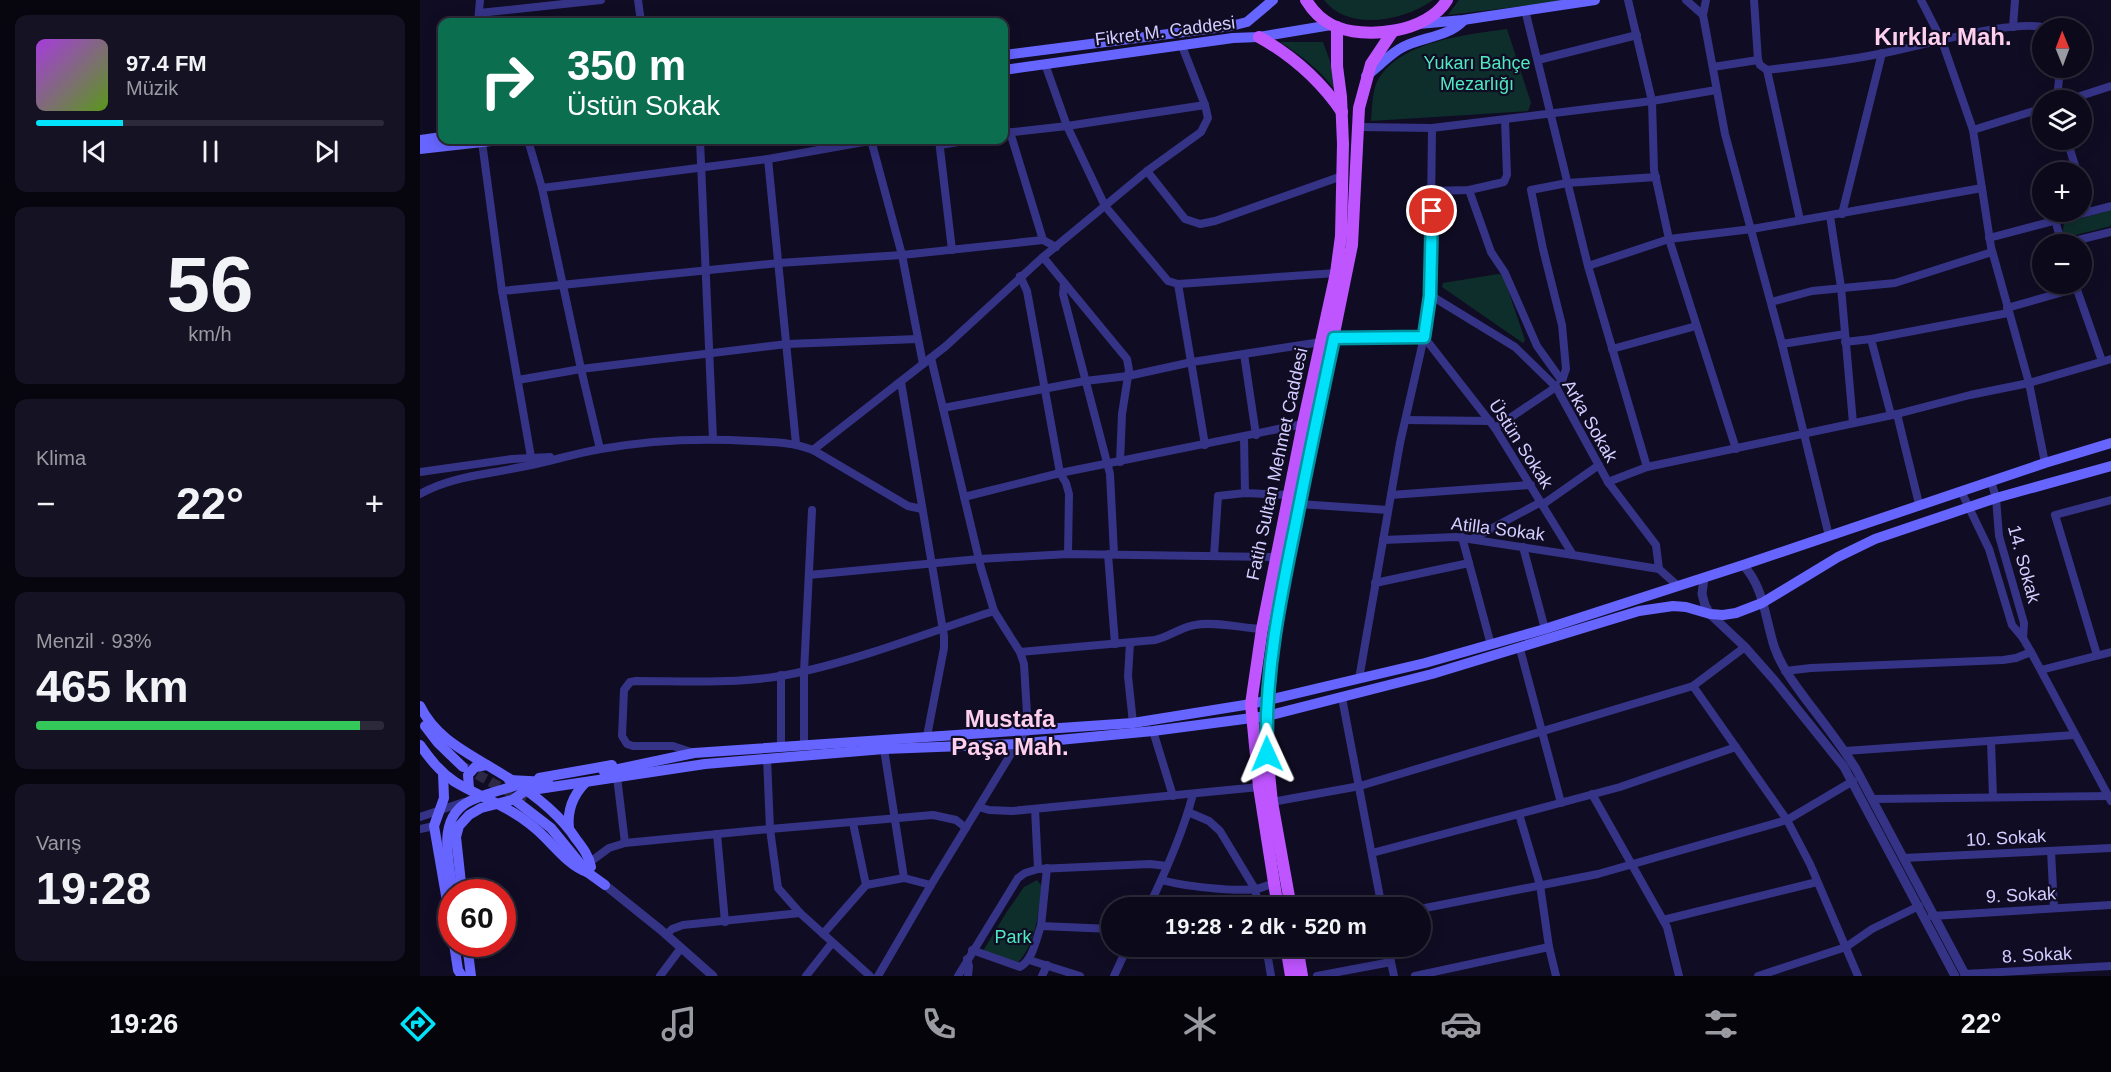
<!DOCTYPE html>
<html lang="tr">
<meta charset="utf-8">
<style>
body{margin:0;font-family:Helvetica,sans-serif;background:#151223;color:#f1f3f6;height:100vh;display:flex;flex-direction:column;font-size:22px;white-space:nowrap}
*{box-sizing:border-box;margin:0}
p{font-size:20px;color:#9a9aa2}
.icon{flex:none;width:33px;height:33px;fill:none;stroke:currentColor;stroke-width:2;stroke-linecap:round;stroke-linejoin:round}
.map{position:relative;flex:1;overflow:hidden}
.sheet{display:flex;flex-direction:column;gap:15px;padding:15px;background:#07050e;width:420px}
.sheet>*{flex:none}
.banner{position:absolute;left:18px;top:18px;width:570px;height:126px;border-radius:12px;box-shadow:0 3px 15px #0003,0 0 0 2px #2c2a39;background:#0b6e4f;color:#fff;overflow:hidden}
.needle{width:39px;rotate:359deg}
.fabs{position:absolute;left:1612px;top:18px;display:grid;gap:12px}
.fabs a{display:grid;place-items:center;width:60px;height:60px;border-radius:50%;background:#0c091a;box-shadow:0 3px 15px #0003,0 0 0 2px #2c2a39;font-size:30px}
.speed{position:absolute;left:18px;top:879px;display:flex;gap:12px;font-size:30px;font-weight:700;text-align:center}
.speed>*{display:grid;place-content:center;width:78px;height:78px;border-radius:50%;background:#0c091a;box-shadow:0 3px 15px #0003,0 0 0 2px #2c2a39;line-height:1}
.speed .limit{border:9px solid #d22;background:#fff;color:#111}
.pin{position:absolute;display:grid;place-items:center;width:51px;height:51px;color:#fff;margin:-26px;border:3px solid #fff;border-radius:50%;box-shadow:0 2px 6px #0007}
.me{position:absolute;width:66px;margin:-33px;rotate:359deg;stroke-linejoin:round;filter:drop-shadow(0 0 4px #0008)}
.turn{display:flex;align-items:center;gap:21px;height:126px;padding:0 30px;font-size:27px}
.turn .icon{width:78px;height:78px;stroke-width:2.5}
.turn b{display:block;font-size:42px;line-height:51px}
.big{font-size:45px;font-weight:800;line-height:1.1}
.sheet .tile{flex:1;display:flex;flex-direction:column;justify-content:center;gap:9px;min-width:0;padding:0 21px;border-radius:12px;background:#151223}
.sheet .dial{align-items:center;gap:0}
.dial b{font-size:78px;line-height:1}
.song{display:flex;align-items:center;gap:18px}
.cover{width:72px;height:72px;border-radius:9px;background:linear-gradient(135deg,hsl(280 70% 55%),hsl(90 70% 35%))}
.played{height:6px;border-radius:3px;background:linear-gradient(90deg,#00e2f9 25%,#2c2a39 25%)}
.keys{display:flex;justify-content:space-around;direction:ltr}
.heat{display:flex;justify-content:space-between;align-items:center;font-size:33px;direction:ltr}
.charge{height:9px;border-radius:4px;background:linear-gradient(90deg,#34c759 93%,#2c2a39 0)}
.trip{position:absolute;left:681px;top:897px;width:330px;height:60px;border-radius:30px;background:#0c091a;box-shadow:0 3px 15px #0003,0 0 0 2px #2c2a39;font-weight:800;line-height:60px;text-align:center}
.tabs{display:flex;height:96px;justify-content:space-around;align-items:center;background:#05040a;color:#9a9aa2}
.tabs .icon{width:42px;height:42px}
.tabs .selected{color:#00e2f9}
.tabs b{font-size:27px;color:#f1f3f6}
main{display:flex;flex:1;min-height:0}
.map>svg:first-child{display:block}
.green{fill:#0e2e2c}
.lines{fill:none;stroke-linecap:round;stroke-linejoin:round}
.secondary-tunnel{stroke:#2d2944;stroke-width:10;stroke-dasharray:10 5;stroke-linecap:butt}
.minor{stroke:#353386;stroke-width:8}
.tertiary{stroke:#353386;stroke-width:9}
.secondary{stroke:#6765ff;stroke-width:10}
.primary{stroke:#be55ff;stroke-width:12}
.route-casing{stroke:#0093a2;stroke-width:15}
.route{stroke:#00e2f9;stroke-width:10}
.labels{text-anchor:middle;stroke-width:4.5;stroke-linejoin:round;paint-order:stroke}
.street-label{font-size:18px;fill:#d3ceff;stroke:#100c23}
.park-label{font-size:18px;fill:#50e9c1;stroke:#100c23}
.district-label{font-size:24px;font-weight:bold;fill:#ffd0ee;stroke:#100c23}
</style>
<main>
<section class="sheet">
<div class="tile">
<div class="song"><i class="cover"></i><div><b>97.4 FM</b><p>Müzik</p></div></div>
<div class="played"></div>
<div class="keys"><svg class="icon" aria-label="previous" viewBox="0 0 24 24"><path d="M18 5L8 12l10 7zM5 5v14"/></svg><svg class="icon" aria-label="pause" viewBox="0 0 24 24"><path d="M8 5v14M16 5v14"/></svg><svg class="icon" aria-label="next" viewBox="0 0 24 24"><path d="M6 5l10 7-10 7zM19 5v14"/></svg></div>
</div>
<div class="tile dial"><b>56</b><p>km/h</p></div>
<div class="tile"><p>Klima</p>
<div class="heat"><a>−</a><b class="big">22°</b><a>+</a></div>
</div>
<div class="tile"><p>Menzil · 93%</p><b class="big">465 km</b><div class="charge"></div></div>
<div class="tile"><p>Varış</p><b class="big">19:28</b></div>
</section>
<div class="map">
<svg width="1691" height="976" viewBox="0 0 1691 976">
<rect width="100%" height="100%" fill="#100c23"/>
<g class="green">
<path d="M904,0h109c-29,21 -84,32 -109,0z"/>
<path d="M1039,0h115l-126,15z"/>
<path d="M1087,29l24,74 -3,8 -157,10c1,-11 1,-26 5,-37 20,-43 89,-49 131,-55z"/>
<path d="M860,42h43l7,19 5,29c-16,-21 -33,-34 -55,-48z"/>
<path d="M1691,210v16l-47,12 -2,-2 2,-13z"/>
<path d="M1078,274l5,1 22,65 -2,3 -81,-56 1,-4z"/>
<path d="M617,880l5,6c-4,28 -5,56 -25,78l-34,-13 23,-38 18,-26z"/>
</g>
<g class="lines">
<path class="secondary-tunnel" d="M44,767l63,35"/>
<g class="minor">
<path d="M218,0l3,22"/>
<path d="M1208,0l24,101 2,69 15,69 67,210"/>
<path d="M1266,0l17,15 22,119 57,210 47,192"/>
<path d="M1334,0l4,60"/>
<path d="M1501,0l21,41 31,89 18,117 38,136 16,80"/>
<path d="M1105,10l63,256 59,201"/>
<path d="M59,13l122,-13"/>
<path d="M1283,15l3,-15"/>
<path d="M58,22l2,-22"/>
<path d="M1593,27l2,-27"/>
<path d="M1118,60l99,-25"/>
<path d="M625,64l22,62 38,80 63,75 10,3 158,-11"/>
<path d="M1293,67l45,-7 2,5 7,5c39,-5 79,-9 117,-17 38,-7 130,-35 163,-25"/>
<path d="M1347,70l33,150"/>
<path d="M1637,100l3,-32"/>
<path d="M1648,100l43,-14"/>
<path d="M938,127l74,1 220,-27 64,-11"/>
<path d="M1553,130l70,-22"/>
<path d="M590,132l33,108"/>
<path d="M584,133l63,-7 138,-21"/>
<path d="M108,140l14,48 226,-29 107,-19"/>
<path d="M280,140l13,299"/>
<path d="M451,140l31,115 21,109"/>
<path d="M519,140l13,110"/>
<path d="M1647,140l10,32"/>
<path d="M62,142l20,149 29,166"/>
<path d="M520,145l30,-5"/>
<path d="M348,159l28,285"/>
<path d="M727,171l38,48 15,5 15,-3 127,-45"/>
<path d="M122,188l39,181 19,80"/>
<path d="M1049,190l22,62 14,21 32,73 25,35"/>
<path d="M1012,191l37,-1 35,-8 3,-7 -2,-55"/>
<path d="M1662,192l6,20"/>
<path d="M1422,214l40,-161"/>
<path d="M1410,216l11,71 12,136"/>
<path d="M1635,220l7,24"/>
<path d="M1569,238l122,-32"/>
<path d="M1642,244l49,-12"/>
<path d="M623,257l84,102 2,11 -7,44 -2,48"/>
<path d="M1168,266l81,-27 83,-10 230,-41"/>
<path d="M600,276l7,15 33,182 6,10 3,11 -1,60"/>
<path d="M644,283l-1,11 47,180 4,80"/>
<path d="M758,284l27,161"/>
<path d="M1655,284l27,77"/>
<path d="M82,291l277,-28 123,-8 141,-15 13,7"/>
<path d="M1010,295l85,52 41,40 52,95 48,63 3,24"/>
<path d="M1351,302l41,-11 83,-8 97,-31"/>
<path d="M1587,308l70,-20"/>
<path d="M914,338l90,-1 71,91 78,127 86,14 19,17"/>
<path d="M1451,339l20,76"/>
<path d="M1425,342l26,-3 137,-26"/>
<path d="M1362,344l63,-10"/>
<path d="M1192,349l84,-23"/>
<path d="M824,354l12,81"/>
<path d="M98,380l63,-11 206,-25 131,-5"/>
<path d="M481,382l43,254v12l-17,88"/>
<path d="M523,408l142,-27 43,-5 64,-14 129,-20"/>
<path d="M1477,414l22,90"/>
<path d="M986,420l84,1"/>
<path d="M1075,428l61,-41 6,-6 4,-12 -4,-44 -19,-76 -12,-59 36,-7 89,-6"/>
<path d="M824,437l1,56"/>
<path d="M393,450l133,-104 97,-89 104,-86 54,-39 7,-14 -3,-13 -23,-59"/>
<path d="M0,472l92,-13 38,-2"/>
<path d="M1571,481l5,17 3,38 25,87 -1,15"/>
<path d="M1188,482l39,-15 250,-53 73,-19 59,-12 82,-24"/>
<path d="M1541,491l28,58 23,76 11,13 8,14 80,149"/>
<path d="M0,494c30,-17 63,-19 96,-26 29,-5 56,-14 85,-19 49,-9 100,-11 150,-8 22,1 41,1 62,9l95,56 14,3"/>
<path d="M971,495l140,-10"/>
<path d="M544,497l96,-24 243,-49"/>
<path d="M879,504l89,6"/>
<path d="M1122,505l57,-40"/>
<path d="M1042,537l29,108"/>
<path d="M1052,539l69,-37"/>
<path d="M963,540l73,-3 117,18"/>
<path d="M1103,547l22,82"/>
<path d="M688,554l7,90"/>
<path d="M794,556l4,-60 27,-3 44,2"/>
<path d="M389,575l170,-16 89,-5 209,3"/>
<path d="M955,583l94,-20"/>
<path d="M710,643l-2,33 5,47"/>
<path d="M1100,649l41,154"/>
<path d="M600,652l135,-12c14,-3 26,-13 40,-15 19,-4 47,3 67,4"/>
<path d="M1677,655l-42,-140 56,-15"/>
<path d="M1621,670l70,-18"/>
<path d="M1365,671l26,-3 192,-8 13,-2 15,-6"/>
<path d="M361,675v71"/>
<path d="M939,679l41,-236 24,-106 6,-42 2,-167"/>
<path d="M1273,686l94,134 23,44 48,112"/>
<path d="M922,698l40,210"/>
<path d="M733,731l20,65"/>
<path d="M1571,741l2,56"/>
<path d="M384,744v-72l8,-162"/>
<path d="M464,749l20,129"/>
<path d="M1425,751l229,-16"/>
<path d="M274,753l-21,-7h-40l-6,-2 -5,-8 2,-46 6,-8 6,-1c56,0 114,4 169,-10 65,-15 127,-40 189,-60"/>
<path d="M197,777l8,66"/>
<path d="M1172,794l75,133 12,49"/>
<path d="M1453,799l238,-3"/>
<path d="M852,802l88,-16 333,-100 52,-39"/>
<path d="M559,807l10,3 23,1 247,-24"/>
<path d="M615,809l3,60 112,-5 17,2"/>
<path d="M768,812l21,9 11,10 35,58 4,19"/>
<path d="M1099,814l21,71 9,62 7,29"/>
<path d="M0,817l44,-15"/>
<path d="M433,823l13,62"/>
<path d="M0,829l14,-3"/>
<path d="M297,834l8,88"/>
<path d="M1631,851l3,57"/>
<path d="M952,853l248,-66 116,-40"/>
<path d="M1483,858l208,-10"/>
<path d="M170,862l19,-14 16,-5 145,-14 -3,-71"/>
<path d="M627,868l-6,58 71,3"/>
<path d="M742,880c20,6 73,12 94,9 6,-1 12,-4 18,-6"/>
<path d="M728,908c18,-37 35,-75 45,-114"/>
<path d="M1000,909l178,-35 189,-54 66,-39"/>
<path d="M1512,916l179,-11"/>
<path d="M1243,920l154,-38"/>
<path d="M403,934l43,-49 38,-7 27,7"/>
<path d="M246,935l6,-6 11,-4 117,-12"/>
<path d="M846,946l5,30"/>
<path d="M552,950l48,17c13,-7 16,-28 21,-41"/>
<path d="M547,959l2,7 -1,10"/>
<path d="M609,960l51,16"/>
<path d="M971,962l3,14"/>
<path d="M1544,974l147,-8"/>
<path d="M240,976l21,-28"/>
<path d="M386,976l26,-33"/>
<path d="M450,976l-70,-63 -22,-25 -8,-59 163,-14 23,5 10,8"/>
<path d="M458,976l53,-91 86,-141 11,-13 -4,-67 -4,-12 -26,-41 -13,-43 -50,-210"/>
<path d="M538,976l60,-98 7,-5 13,-4"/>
<path d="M622,976l5,-11"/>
<path d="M694,976l14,-30"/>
<path d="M897,976l74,-14 -2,-16"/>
<path d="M995,976l134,-29"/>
<path d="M1338,976l88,-29 26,-18 47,-23"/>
</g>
<g class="tertiary">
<path d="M1323,565c21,22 22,53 31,81 7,21 20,37 33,55 17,22 34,44 49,68l110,207"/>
<path d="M1284,578l-2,16 3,11 5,9 35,33 30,34 69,86 111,209"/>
<path d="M185,885l56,45 52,46"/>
</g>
<g class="secondary">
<path d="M998,24l45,-4 132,-20"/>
<path d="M584,55l227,-29 16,-4 26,-22"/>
<path d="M584,70l229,-32 26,-1 72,-12"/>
<path d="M946,76c13,-9 23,-22 37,-29 19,-10 45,-10 60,-26"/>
<path d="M0,140l22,-3"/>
<path d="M0,149l80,-9"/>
<path d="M0,706c15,31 44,45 72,62 29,17 66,43 84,71 7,9 13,17 15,28"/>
<path d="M5,726l13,17 25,24"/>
<path d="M0,745c10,14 20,27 35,37 25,15 53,24 76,43 19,14 34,39 56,47"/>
<path d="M184,772l90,-19 439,-30 118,-19 174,-41 120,-34 198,-64 302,-102 66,-20"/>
<path d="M23,773l1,25 -10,28 18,104"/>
<path d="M119,778l73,-13"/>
<path d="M89,780l39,2"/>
<path d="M49,789l-1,-14 7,-8 12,-2"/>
<path d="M96,801l35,27 36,44 18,13"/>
<path d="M149,828c-2,-18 4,-33 17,-46"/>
<path d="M33,892c-4,-31 -18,-76 19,-92 15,-7 33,-11 49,-16"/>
<path d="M42,892l-6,-55 3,-11 10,-11 12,-7 31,-8 13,-9 180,-27 179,-15 133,-5 136,-13 114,-15 165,-42 207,-63 34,-5 13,1 24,7 13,1 13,-2 26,-10 76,-46 37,-18 121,-41 115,-32"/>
<path d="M34,944l4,26 4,6"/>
<path d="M47,944l4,32"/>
</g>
<g class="primary">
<path d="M886,0c6,10 16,20 26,25 33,16 96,7 115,-25"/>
<path d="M839,37c34,19 61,43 83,75"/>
<path d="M858,908l-19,-121 -8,-83 11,-75 41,-205 33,-151 5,-37 2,-92 -2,-47 -4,-31v-39"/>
<path d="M871,908l-19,-106 -5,-48 -1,-24 7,-82 15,-89 64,-314 7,-137 12,-44 22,-33"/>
<path d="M866,946l5,30"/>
<path d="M877,946l5,30"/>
</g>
</g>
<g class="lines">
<defs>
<path id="route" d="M847,754c-3,-78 13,-155 29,-232 12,-61 25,-123 38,-184l90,-1 6,-41 2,-85"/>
</defs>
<use href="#route" class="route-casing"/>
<use href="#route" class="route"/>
</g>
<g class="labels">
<g class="street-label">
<text transform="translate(745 31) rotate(-7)" y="6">Fikret M. Caddesi</text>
<text transform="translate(1170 421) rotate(60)" y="6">Arka Sokak</text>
<text transform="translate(1101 444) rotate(57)" y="6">Üstün Sokak</text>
<text transform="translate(857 464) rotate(-78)" y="6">Fatih Sultan Mehmet Caddesi</text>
<text transform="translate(1078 529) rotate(7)" y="6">Atilla Sokak</text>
<text transform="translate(1604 564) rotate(75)" y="6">14. Sokak</text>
<text transform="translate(1586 838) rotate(-3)" y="6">10. Sokak</text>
<text transform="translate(1601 895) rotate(-3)" y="6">9. Sokak</text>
<text transform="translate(1617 955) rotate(-3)" y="6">8. Sokak</text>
</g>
<g class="park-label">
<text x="1057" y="69">Yukarı Bahçe<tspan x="1057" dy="21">Mezarlığı</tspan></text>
<text x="593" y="943">Park</text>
</g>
<g class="district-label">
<text x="1523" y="45">Kırklar Mah.</text>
<text x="590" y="727">Mustafa<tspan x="590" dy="28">Paşa Mah.</tspan></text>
</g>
</g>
</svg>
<div class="fabs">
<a><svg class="needle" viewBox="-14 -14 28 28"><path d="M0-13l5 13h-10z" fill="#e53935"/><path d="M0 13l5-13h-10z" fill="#9a9aa2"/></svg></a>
<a><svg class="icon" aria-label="layers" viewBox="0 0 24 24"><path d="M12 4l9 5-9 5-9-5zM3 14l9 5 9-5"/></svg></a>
<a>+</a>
<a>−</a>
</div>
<div class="speed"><div class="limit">60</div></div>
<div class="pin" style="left:1012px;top:211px;background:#d93025"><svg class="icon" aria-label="arrive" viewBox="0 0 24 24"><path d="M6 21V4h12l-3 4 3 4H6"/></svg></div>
<svg class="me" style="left:847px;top:754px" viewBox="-20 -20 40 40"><path d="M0-17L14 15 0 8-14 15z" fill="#00e2f9" stroke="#fff" stroke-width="4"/></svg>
<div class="trip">19:28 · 2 dk · 520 m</div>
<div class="banner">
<div class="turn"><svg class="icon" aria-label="right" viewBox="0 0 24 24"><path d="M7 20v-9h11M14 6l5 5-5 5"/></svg><div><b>350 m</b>Üstün Sokak</div></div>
</div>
</div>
</main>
<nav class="tabs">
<b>19:26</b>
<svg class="icon selected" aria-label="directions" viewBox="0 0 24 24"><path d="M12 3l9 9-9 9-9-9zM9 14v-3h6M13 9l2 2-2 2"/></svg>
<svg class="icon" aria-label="music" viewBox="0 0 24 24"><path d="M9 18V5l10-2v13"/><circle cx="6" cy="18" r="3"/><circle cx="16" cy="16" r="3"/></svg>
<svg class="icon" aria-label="phone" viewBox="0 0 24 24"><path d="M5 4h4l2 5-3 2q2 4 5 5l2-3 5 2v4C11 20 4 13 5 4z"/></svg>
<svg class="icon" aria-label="climate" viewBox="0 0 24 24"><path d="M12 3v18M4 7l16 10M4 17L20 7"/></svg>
<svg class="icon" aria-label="car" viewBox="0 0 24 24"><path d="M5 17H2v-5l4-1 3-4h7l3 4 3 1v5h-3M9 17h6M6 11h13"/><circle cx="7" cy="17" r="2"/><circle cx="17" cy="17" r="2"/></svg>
<svg class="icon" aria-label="filters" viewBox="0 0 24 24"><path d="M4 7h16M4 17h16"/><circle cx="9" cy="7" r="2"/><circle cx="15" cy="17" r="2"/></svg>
<b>22°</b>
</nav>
